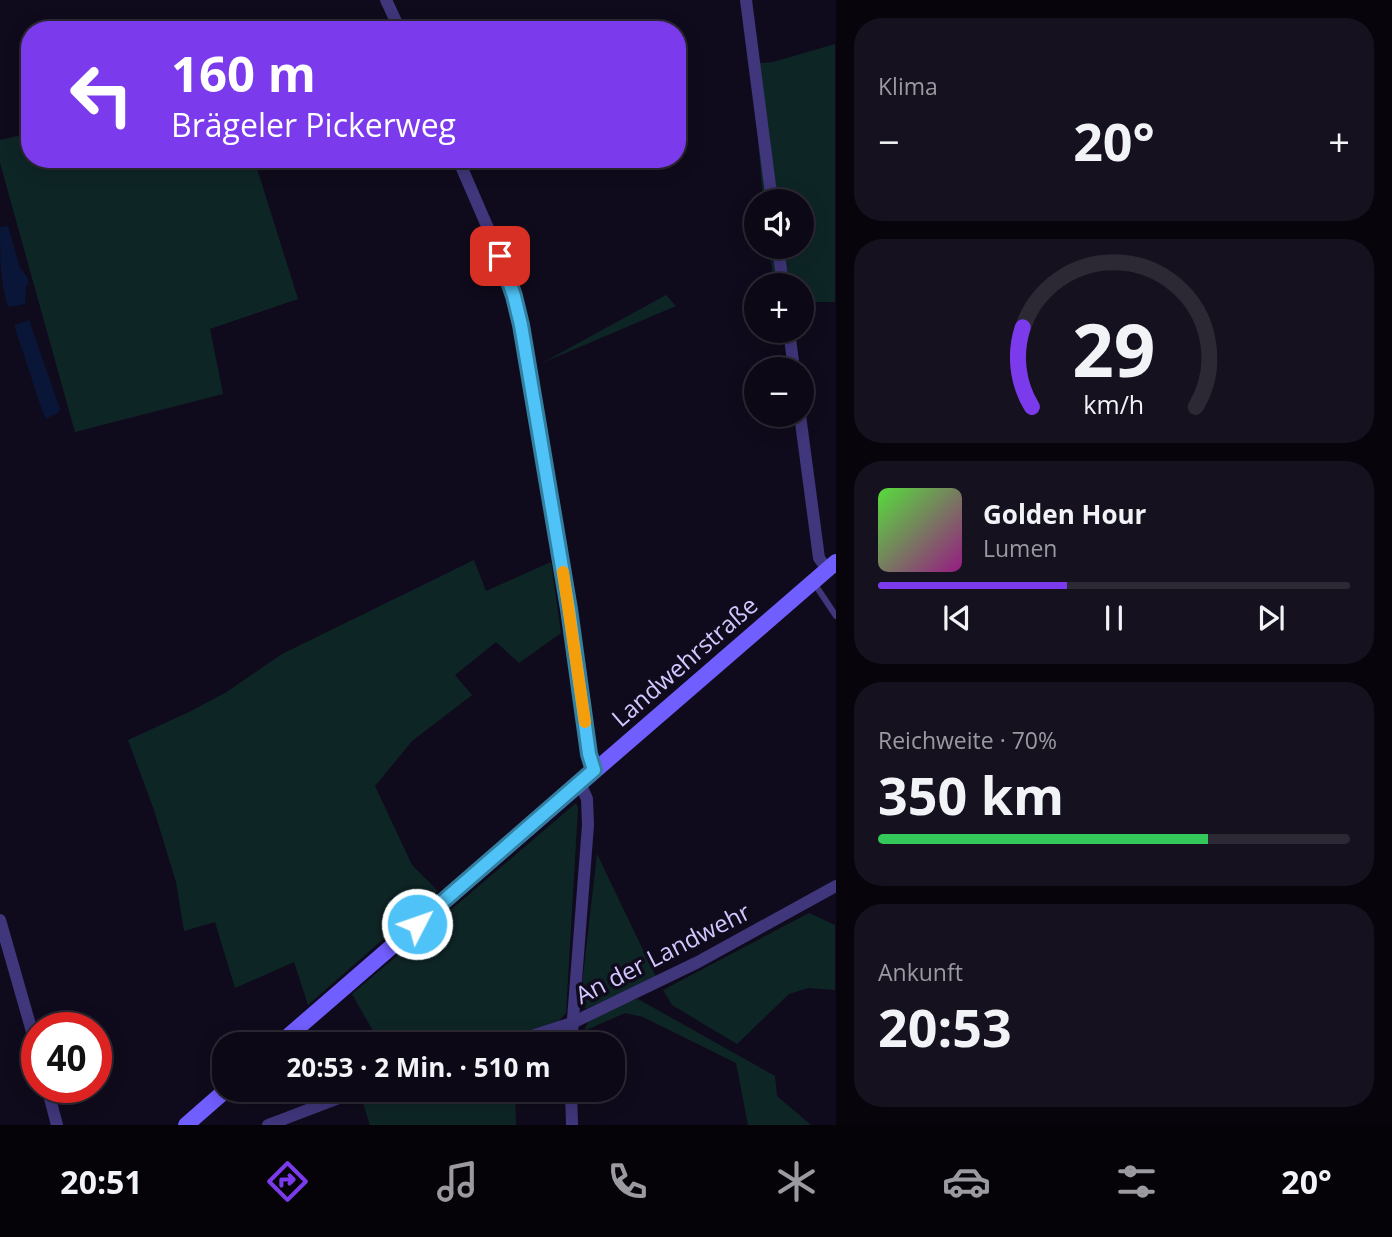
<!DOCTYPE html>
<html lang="de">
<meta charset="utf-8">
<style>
body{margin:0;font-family:"Open Sans",sans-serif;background:#15111e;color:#f1f3f6;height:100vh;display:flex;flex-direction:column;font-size:26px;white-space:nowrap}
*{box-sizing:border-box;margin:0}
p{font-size:23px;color:#9a9aa0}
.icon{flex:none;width:38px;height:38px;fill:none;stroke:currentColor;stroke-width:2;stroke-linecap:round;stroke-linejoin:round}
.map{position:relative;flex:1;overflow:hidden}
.sheet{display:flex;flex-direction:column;gap:18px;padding:18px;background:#07040c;width:556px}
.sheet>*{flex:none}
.guide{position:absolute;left:21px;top:21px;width:665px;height:147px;border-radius:28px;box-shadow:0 4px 18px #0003,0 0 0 2px #2c2934;background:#7c3aed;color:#fff;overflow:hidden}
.tools{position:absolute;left:744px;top:189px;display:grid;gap:14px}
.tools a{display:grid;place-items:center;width:70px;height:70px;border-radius:50%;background:#0c0815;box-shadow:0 4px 18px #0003,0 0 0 2px #2c2934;font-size:35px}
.speed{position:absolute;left:21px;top:1012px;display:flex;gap:14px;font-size:35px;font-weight:700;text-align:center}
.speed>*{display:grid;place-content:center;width:91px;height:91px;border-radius:50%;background:#0c0815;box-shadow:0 4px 18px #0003,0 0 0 2px #2c2934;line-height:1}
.speed .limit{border:10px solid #d22;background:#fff;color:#111}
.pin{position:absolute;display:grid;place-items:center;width:60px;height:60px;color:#fff;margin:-30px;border-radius:14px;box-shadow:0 4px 10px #0006}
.me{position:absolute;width:77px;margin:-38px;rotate:49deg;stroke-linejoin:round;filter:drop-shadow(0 0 5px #0008)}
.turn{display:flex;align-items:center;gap:24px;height:147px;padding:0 35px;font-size:32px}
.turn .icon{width:91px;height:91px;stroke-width:2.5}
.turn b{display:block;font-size:49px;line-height:60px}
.big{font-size:52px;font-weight:700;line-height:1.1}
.sheet .widget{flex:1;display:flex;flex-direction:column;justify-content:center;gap:10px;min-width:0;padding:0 24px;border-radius:28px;background:#15111e}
.sheet .dial{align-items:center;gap:0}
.dial svg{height:182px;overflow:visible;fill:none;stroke:#2c2934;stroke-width:7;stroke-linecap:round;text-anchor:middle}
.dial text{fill:#f1f3f6;stroke:none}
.song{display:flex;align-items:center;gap:21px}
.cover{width:84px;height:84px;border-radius:10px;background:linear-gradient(135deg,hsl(110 70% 55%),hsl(310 70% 35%))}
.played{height:7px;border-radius:4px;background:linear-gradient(90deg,#7c3aed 40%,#2c2934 40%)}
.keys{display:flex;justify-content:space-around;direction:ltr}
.heat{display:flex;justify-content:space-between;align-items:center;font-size:38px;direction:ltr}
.charge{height:10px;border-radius:5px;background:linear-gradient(90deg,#34c759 70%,#2c2934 0)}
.trip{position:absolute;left:212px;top:1032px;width:413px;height:70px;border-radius:28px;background:#0c0815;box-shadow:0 4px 18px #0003,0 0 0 2px #2c2934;font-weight:700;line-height:70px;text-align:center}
.menu{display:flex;height:112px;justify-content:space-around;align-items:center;background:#050308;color:#9a9aa0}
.menu .icon{width:49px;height:49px}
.menu .current{color:#7c3aed}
.menu b{font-size:32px;color:#f1f3f6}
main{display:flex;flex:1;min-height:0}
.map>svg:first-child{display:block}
.green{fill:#0e2526}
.water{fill:#091638}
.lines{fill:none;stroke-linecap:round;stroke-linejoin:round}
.lane{stroke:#3f367b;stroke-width:6}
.street{stroke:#3f367b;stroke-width:12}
.secondary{stroke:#715efe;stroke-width:16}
.route-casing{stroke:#337fa1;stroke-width:18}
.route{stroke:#4fc3f7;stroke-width:12}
.slow{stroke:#f59e0b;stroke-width:12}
.labels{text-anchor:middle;stroke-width:7;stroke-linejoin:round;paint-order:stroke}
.street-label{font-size:24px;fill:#d2c7ff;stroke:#100b1c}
</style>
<main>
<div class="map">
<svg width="836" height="1125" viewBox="0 0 836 1125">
<rect width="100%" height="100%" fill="#100b1c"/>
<g class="green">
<path d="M835,44v258h-33v-17h-28l-5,-38h33v-46h-39l-11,-137 21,-2z"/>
<path d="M30,133v26h224l44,140 -88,30 13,65 -148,38 -75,-269v-23z"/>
<path d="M666,295l10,11 -134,57z"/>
<path d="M474,560l12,31 65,-29 10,71 -42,30 -23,-21 -41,33 17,20 -60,46 -37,45 37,79 26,26 -130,114 -14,-43 -59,26 -20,-66 -31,9 -8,-49 -22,-72 -26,-70 61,-28 36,-19 57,-39z"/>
<path d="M576,803l2,5 -12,205 -9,10 -70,22h-106l-29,-51z"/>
<path d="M597,854l59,123 -70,32 -6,-7z"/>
<path d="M809,913l26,12v65l-27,-2 -19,6 -52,50 -65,-39 -9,-15z"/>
<path d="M638,999l137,77 2,20 34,29h-63l-12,-62 -93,-46 -18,-4 -41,18 4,-9 39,-21z"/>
<path d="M386,1090h129l1,35h-146l-8,-25z"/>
</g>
<g class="water">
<path d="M8,226l12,42 7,9 2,6 -3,3 -1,18 -17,3c-8,-25 -8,-54 -8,-80z"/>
<path d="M29,320l31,89 -1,3 -13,7 -4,-9 -27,-82v-3z"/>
</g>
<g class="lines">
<g class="lane">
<path d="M814,583l22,33"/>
<path d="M222,1040l2,7"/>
</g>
<g class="street">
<path d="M386,0l14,30"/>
<path d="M746,0l26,201"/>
<path d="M458,159l42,97 15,40 6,29 48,284 20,145 5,16"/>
<path d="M778,247l5,38"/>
<path d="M789,331l5,38"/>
<path d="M800,415l19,143 8,11"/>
<path d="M0,920l37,129"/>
<path d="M504,1045l68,-22 126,-61 138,-76"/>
<path d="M571,1045l17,-220 -1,-26 -7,-16"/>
<path d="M47,1087l10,38"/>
<path d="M571,1090l1,35"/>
<path d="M268,1125l92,-35"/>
</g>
<g class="secondary">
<path d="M278,1045l558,-483"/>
<path d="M186,1125l40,-35"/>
</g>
</g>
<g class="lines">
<defs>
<path id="route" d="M417,924l177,-154 -5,-16 -20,-145 -48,-284 -7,-29 -14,-40"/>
</defs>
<use href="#route" class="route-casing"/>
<use href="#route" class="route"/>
<path class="slow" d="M563,572l22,150"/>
</g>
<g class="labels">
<g class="street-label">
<text transform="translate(685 662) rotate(-41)" y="8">Landwehrstraße</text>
<text transform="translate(663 954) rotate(-27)" y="8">An der Landwehr</text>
</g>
</g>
</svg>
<div class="tools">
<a><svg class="icon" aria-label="sound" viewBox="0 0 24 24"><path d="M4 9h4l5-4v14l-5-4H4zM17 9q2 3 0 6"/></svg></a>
<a>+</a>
<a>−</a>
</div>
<div class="speed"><div class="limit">40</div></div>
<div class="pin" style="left:500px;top:256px;background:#d93025"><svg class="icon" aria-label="arrive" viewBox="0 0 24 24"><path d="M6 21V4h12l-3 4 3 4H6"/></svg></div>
<svg class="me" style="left:417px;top:924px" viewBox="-20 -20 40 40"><circle r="17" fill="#4fc3f7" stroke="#fff" stroke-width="3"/><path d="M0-11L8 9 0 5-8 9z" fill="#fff"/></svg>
<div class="trip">20:53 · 2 Min. · 510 m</div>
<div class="guide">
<div class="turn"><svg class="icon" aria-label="left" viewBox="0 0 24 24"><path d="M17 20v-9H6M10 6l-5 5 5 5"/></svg><div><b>160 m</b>Brägeler Pickerweg</div></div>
</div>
</div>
<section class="sheet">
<div class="widget"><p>Klima</p>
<div class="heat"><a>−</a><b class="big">20°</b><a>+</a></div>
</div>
<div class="widget dial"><svg viewBox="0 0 100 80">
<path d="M14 69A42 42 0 1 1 86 69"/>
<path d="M14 69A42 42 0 0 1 10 34" stroke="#7c3aed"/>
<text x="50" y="56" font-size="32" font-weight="700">29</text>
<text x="50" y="72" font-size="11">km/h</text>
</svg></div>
<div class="widget">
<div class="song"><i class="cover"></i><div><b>Golden Hour</b><p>Lumen</p></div></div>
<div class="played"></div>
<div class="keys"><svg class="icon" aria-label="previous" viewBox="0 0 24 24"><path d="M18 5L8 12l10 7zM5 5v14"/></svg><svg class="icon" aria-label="pause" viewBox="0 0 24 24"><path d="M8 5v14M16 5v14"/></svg><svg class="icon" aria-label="next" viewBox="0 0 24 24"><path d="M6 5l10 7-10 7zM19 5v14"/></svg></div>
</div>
<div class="widget"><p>Reichweite · 70%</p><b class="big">350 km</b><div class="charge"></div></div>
<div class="widget"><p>Ankunft</p><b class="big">20:53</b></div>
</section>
</main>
<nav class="menu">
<b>20:51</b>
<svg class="icon current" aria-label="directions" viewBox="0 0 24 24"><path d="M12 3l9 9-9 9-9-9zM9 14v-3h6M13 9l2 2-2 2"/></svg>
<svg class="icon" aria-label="music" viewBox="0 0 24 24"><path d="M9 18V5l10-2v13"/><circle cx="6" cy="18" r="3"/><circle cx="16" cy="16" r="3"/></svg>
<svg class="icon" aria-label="phone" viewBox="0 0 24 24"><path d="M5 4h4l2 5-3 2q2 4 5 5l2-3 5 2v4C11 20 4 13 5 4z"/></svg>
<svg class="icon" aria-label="climate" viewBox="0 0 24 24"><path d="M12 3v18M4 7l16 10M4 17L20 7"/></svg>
<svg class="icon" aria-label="car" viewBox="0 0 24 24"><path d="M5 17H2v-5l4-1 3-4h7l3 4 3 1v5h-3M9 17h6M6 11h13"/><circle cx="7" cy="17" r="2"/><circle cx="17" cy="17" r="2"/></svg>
<svg class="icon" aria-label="filters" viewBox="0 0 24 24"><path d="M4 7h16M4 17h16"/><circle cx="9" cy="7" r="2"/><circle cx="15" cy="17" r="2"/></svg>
<b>20°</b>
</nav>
